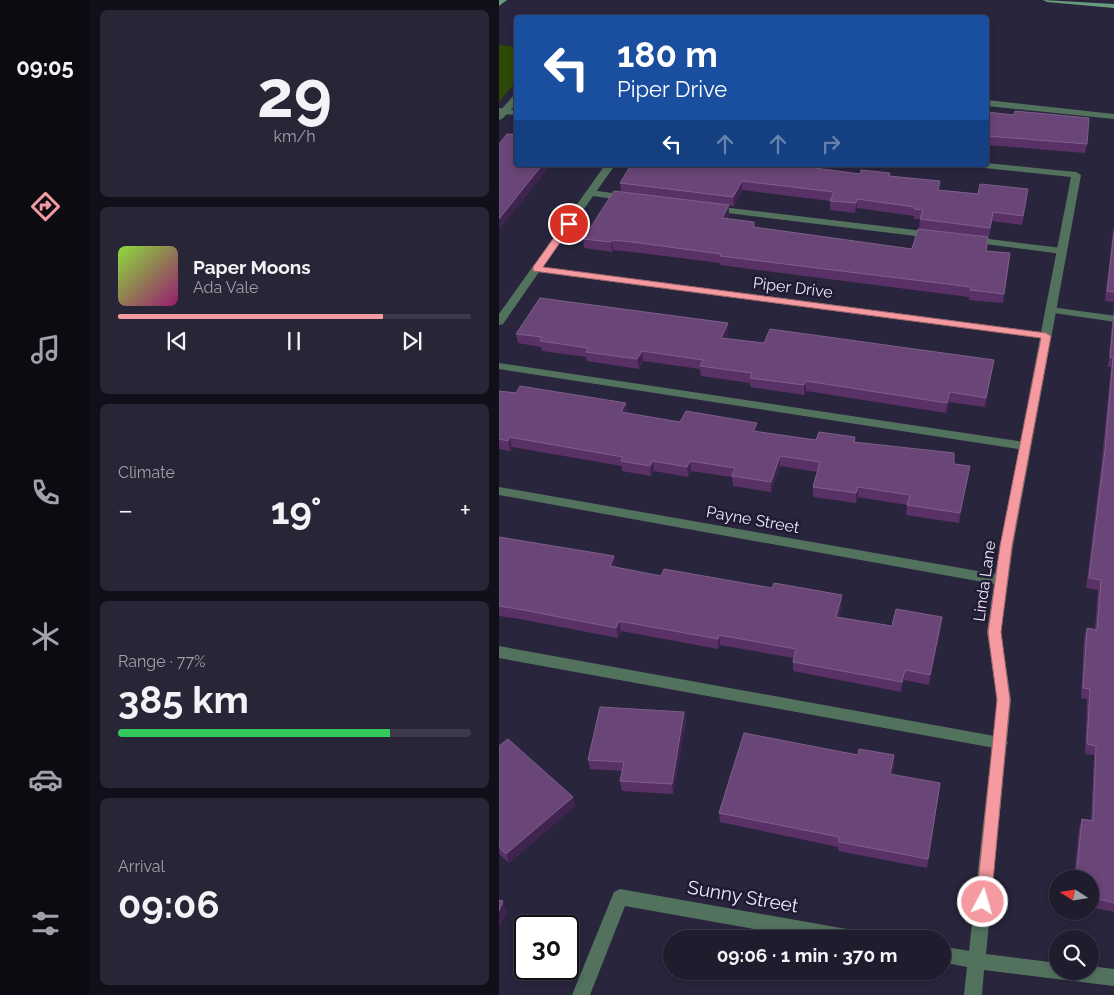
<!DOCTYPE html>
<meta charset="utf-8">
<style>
body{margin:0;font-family:Raleway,sans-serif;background:#272536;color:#f1f3f6;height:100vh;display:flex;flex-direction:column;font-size:19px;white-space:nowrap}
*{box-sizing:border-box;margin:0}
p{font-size:16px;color:#a1a1aa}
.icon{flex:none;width:28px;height:28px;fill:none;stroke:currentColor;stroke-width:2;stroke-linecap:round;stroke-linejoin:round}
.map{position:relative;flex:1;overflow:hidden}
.details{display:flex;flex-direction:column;gap:10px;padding:10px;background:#110f19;width:409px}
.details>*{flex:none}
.top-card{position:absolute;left:15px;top:15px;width:475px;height:152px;border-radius:5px;box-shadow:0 2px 8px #0003,0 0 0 1px #3c3a4a;background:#1a4fa0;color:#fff;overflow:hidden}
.needle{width:32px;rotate:282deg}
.tools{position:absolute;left:550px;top:870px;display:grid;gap:10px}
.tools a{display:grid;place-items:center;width:50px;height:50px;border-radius:50%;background:#1f1c2e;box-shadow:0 2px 8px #0003,0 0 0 1px #3c3a4a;font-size:25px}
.speed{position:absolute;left:15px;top:915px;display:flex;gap:10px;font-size:25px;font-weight:700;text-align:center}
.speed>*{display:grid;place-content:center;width:65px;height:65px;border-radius:50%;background:#1f1c2e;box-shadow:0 2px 8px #0003,0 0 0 1px #3c3a4a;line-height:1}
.speed .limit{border:2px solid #111;border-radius:8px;background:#fff;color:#111}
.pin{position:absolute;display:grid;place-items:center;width:42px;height:42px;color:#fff;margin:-21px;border:2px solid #fff;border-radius:50%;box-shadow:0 1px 5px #0007}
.me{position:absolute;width:55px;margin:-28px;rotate:6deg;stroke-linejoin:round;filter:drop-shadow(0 0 4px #0008)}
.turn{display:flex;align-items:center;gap:18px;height:105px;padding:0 20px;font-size:22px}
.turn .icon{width:65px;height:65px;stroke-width:2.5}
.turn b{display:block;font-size:35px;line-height:42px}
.lanes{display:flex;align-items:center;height:48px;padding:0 20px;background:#0003;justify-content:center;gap:25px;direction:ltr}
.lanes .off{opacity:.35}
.big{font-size:38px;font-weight:700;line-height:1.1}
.details .widget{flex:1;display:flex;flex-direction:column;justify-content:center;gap:8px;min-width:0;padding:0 18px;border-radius:8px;background:#272536}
.details .dial{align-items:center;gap:0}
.dial b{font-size:65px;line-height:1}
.song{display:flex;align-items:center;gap:15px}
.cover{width:60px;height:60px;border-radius:8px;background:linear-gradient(135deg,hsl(90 70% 55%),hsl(320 70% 35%))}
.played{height:5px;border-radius:2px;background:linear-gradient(90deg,#f49aa0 75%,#3c3a4a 75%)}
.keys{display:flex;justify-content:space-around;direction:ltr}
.heat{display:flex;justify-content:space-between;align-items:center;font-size:28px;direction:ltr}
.charge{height:8px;border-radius:4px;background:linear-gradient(90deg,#34c759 77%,#3c3a4a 0)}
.trip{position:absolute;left:164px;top:930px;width:288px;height:50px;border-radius:25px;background:#1f1c2e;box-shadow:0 2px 8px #0003,0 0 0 1px #3c3a4a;font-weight:700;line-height:50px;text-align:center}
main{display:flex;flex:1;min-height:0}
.dock{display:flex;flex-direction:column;width:90px;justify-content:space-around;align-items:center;background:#0c0b12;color:#a1a1aa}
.dock .icon{width:35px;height:35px}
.dock .selected{color:#f49aa0}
.dock b{font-size:22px;color:#f1f3f6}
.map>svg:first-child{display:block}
.green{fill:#2d4a06}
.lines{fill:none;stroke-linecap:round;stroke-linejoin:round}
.lane{fill:#53725e;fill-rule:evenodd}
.street{fill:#53725e;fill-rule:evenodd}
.secondary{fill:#699c7c;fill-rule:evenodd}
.wall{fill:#5a3167}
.shaded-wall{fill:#402450}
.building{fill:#6a4577;stroke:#7e5f8b}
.route{fill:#f49aa0;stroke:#9f6468}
.labels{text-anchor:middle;stroke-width:5;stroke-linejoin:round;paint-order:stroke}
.street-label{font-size:16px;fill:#eceafa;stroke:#201b32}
.near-street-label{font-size:19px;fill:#eceafa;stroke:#201b32}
</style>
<main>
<nav class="dock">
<b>09:05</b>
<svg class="icon selected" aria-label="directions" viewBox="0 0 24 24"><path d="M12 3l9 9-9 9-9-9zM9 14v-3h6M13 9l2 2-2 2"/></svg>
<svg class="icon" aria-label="music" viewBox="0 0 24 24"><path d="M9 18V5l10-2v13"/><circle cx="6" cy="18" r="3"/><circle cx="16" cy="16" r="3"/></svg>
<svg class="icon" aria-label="phone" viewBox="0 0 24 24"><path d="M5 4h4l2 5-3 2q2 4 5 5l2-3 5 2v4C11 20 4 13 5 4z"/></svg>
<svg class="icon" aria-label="climate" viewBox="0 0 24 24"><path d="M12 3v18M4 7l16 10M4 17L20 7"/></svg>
<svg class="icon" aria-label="car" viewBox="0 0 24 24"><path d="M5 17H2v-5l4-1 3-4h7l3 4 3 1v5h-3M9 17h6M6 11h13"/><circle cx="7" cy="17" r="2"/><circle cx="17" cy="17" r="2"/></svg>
<svg class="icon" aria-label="filters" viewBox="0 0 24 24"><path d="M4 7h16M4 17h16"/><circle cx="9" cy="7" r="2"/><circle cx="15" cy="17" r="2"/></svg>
</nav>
<section class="details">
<div class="widget dial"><b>29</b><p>km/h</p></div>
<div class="widget">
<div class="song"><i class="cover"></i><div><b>Paper Moons</b><p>Ada Vale</p></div></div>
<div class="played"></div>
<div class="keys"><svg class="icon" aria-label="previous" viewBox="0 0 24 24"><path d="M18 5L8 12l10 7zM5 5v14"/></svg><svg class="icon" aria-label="pause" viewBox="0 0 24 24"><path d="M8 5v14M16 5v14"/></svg><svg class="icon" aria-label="next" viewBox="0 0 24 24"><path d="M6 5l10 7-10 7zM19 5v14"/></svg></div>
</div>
<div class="widget"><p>Climate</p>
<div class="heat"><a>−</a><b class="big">19°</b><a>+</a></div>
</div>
<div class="widget"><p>Range · 77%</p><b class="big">385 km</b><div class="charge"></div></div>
<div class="widget"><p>Arrival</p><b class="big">09:06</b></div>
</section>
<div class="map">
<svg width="616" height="995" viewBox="0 0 616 995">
<rect width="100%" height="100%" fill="#29253d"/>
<path class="green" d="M0,45l18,2 -1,35 -17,20z"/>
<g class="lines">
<g class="lane">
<path d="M15,95h3v8l-15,16 -3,1v-8z"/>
<path d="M488,100l128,14v5l-128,-13z"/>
<path d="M91,190l37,5 5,3 -5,3 -40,-6 -2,-2z"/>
<path d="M215,206l218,26 5,3 -5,3 -221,-27 -2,-2z"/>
<path d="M473,237l90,11 5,3 -5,3 -93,-12 -2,-2z"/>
<path d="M552,307l64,9v6l-68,-10 -1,-2 1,-2z"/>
<path d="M0,363l526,79 6,4 -6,4 -526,-81z"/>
<path d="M0,646l501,91 5,2 3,4 -3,4 -5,2 -501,-91z"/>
</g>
<g class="street">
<path d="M0,108l18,2v5l-18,-1z"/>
<path d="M488,163l89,9 5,3 -68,371 -12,86 10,68 -25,254 72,9v8h32v-5l25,3v17l-131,-16 -2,25h-18l3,-28 -26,-5v-16l28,5 28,-251 -10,-68 7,-48 -495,-89v-8l496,87 45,-236 -501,-66 -36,52 -4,1v-11l106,-149h10l-72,102 498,65 30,-155 -87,-9 -5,-3h8z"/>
<path d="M121,889l238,42 6,2 2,6h-55l-186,-33 -35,89h-18l42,-103z"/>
</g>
<g class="secondary">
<path d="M0,0h8l-8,6z"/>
<path d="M544,0l72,4v4l-68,-6z"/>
</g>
</g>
<g class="wall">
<path d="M488,112l100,32 -2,9 -98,-8z"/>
<path d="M318,166v3l43,5 30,-1v3l49,14 88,8 -5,27 -30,-4 -3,16 -70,-8 1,-10h-6v-3l-57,-8 -2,5 -25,-3v-9l-88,-11 -8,16 -113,-14 -1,-9z"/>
<path d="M230,215l-2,4 27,3v6l158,21 74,2 24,2 -7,50 -34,-3v-3l-249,-32v-2l-87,-11 -20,-2 -1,2 -28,-4 -1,-9z"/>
<path d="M616,223v689l-25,-5v-28h-16l5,-51 3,-9 9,1 3,-65 -9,-1 2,-55 -6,-1 3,-60 3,-10 8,2 3,-40 -12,-2 16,-129 9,-92h-3l4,-44 2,-9h-1l1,-12 -9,-1 8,-71z"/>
<path d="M229,333l-2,5 38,5 230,17 -9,47 -36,-5 -3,11 -140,-22 -2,4 -54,-8v-4l-49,-7 -1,-7 -57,-8 -4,8 -52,-8 -1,-4 -44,-6 -1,-4 -23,-4 -2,-9z"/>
<path d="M0,391l17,2 110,10 1,10 53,9 136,18 39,-3v5l99,22 14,12 -9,47 -53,-8 1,-10 -49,-8 -2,6 -43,-6v-10l4,-15 -37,-6 -9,26 -38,-6 -1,-9 -41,-6 -3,6 -34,-6 -3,5 -29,-5v-5l-110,-19 -2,4 -11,-2z"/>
<path d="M0,537l117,29v1l45,9 181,29 -3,12 53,9 49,1 -12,58 -25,-5 -3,12 -108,-21v-9l1,-4 -74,-13 -2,4 -97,-18 -3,7 -98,-19 -21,-3z"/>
<path d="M185,712l2,9 -13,73 -51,-3 -2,-10 2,-10 -32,-2 -2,-9z"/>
<path d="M0,746l74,51 2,9 -66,57 -10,-9z"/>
<path d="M395,765l-2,9 47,19 -12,75 -89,-17v-4l-118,-25 -1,-9z"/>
</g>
<g class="shaded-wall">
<path d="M43,165h9l-52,65v-11z"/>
<path d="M243,181v9l-8,16 -1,-9z"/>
<path d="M358,199v9l-2,5 1,-10z"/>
<path d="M230,205v10l-7,12v-9z"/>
<path d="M113,240l1,10 -1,2 -1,-10z"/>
<path d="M229,323v10l-6,14 -1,-9z"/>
<path d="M143,351l1,10 -4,8 -2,-10z"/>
<path d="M495,360l-2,10 -7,37 1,-9z"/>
<path d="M307,381v10l-2,4v-10z"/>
<path d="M451,392l-1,10 -3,11 1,-10z"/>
<path d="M127,403l2,10 -5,9 -2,-10z"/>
<path d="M258,423v10l-4,-2z"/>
<path d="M10,437l3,10 -2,4 -2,-10z"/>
<path d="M281,456v10l-9,26v-10z"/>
<path d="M154,461l1,10 -3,5 -1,-10z"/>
<path d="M191,461l1,10 -3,6 -1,-10z"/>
<path d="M471,466l-2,10 -9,47 1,-10z"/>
<path d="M359,487v10l-2,6v-10z"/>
<path d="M115,556l2,10 -5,10 -1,-10z"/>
<path d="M343,595v10l-6,22v-10z"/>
<path d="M443,617l-1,10 -12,58 1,-10z"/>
<path d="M120,621l2,10 -3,7 -2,-10z"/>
<path d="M220,635l1,10 -2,4v-10z"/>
<path d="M406,670l-1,10 -3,12 1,-10z"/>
<path d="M185,712l2,9 -13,73 -1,-10z"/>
<path d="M395,755v10l-4,18v-9z"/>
<path d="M74,797l2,9 -66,57 -3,-9z"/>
<path d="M4,901l4,10 -8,17v-17z"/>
</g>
<g class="building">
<path d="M516,111l74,7 -2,26 -100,-8v-24l27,3z"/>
<path d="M8,134l10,1v30h25l-43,54v-75z"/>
<path d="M132,165h181l5,1 -2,2 45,6 1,-4 29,3 -1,3 51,5 -2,9 40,4 2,-10 48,5 -5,27 -30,-4 -3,16 -70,-9 3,-9 -9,-1 1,-2 -58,-8 -1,4 -26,-2 4,-9 -92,-11 -9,16 -113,-14z"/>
<path d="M115,191l115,14 -7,13 32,4v5l158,22 6,-20 70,8 -2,14 24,2 -6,41 -34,-4 1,-3 -251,-31 1,-2 -89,-12 -20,-2 -1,2 -28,-3z"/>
<path d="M616,224v68l-8,-1z"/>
<path d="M41,298l188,25 -7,15 43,5 6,-14 224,31 -8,38 -36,-6 -3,11 -141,-22 -2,4 -54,-7 2,-5 -52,-7 3,-6 -61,-9 -5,8 -51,-7 2,-4 -48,-7 2,-4 -26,-3z"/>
<path d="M615,314h1v589l-25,-6v-18h-14l6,-60 11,2 3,-75 -9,-2 3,-55 -7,-1 4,-60 10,2 4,-50 -12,-2 16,-128 8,-92 -3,-1z"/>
<path d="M21,386l106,17 -5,9 59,10 6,-11 71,12 -4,8 63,9 3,-8 36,5 -1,5 100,11v11l16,2 -10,47 -53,-8 3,-10 -52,-8 -2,6 -43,-6 7,-25 -40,-6 -9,26 -39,-6 3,-8 -45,-7 -3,6 -34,-6 -3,5 -29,-5 2,-4 -114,-20 -1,4 -9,-2v-48l17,2z"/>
<path d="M0,537l115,19 -4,10 51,10 3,-7 108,19 2,-5 68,12 -6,22 56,9 4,-17 46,8 -12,58 -25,-5 -3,12 -109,-20 3,-13 -77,-14 -1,4 -99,-18 -3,7 -98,-19 -19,-3z"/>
<path d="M101,707l84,5 -12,72 -52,-3 4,-19 -36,-2z"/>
<path d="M245,733l114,22 1,-6 35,6 -4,19 50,9 -12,76 -89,-17v-5l-120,-24z"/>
<path d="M9,739l65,58 -67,57 -7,-7v-101z"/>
<path d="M0,900l4,1 -4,10z"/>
</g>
<path class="route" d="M70,221l4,3 -30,43 503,66 5,3 -39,210 -11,86 9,68 -19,202 -2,5 -6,2 -5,-2 -2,-5 21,-202 -9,-68 12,-86 41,-208 -508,-67v-4l32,-45z"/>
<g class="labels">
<g class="street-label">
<text transform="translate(294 287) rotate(7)" y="6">Piper Drive</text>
<text transform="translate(254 519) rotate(10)" y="6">Payne Street</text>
<text transform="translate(485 581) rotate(-82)" y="6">Linda Lane</text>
</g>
<g class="near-street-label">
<text transform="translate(244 896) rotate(10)" y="7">Sunny Street</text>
</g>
</g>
</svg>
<div class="tools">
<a><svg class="needle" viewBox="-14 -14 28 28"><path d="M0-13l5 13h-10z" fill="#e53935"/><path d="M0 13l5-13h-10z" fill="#a1a1aa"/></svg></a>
<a><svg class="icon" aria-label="search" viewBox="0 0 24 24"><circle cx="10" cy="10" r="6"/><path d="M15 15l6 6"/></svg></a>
</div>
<div class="speed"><div class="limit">30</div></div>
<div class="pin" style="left:70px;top:224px;background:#d93025"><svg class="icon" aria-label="arrive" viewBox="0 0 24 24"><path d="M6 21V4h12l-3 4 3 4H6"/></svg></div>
<svg class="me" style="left:484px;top:902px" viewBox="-20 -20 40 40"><circle r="17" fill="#f49aa0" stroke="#fff" stroke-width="3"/><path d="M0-11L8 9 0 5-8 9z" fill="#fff"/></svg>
<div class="trip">09:06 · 1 min · 370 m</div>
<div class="top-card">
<div class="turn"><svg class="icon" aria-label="left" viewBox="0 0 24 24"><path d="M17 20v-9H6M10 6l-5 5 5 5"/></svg><div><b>180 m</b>Piper Drive</div></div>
<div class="lanes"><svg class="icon" aria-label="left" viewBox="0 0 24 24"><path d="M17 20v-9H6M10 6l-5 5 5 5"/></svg><svg class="icon off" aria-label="ahead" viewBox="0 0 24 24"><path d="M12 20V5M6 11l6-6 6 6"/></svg><svg class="icon off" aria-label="ahead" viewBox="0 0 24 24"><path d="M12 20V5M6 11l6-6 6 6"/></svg><svg class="icon off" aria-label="right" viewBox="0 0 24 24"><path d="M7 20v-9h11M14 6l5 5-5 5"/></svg></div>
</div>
</div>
</main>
